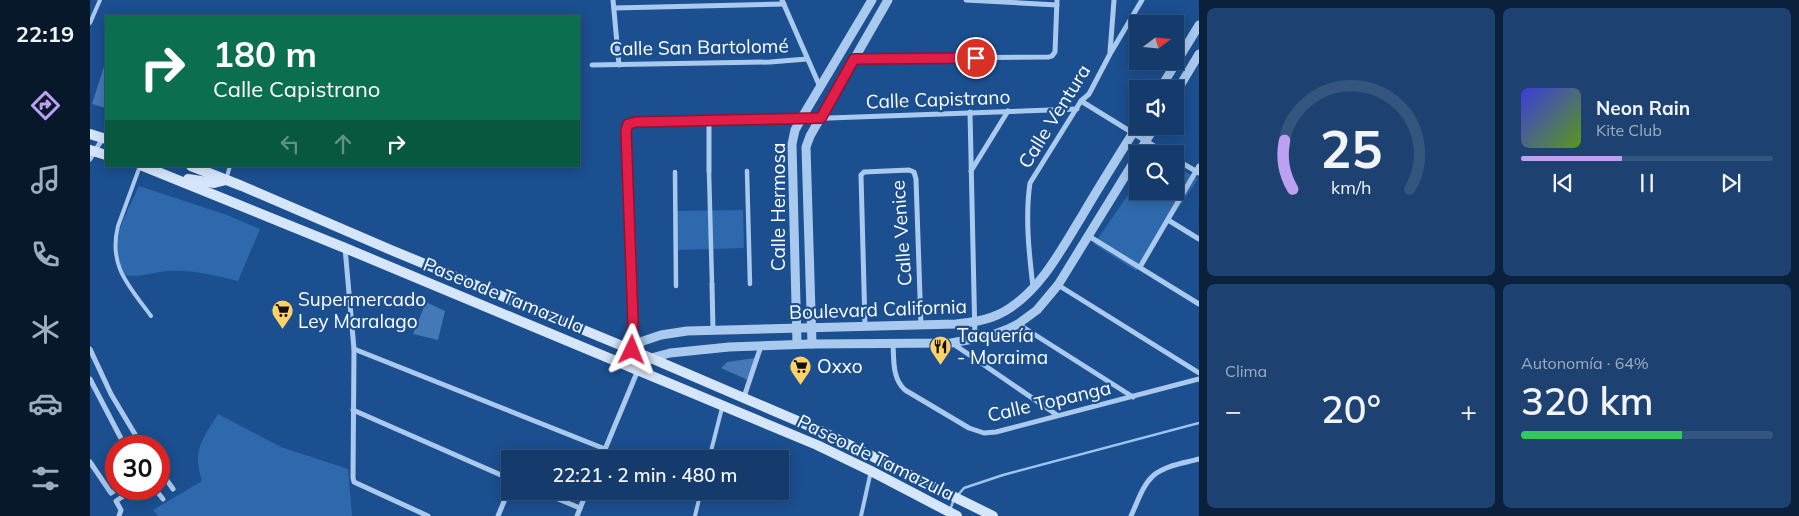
<!DOCTYPE html>
<html lang="es">
<meta charset="utf-8">
<style>
body{margin:0;font-family:Mulish,sans-serif;background:#1d4271;color:#f1f3f6;height:100vh;display:flex;flex-direction:column;font-size:19px;white-space:nowrap}
*{box-sizing:border-box;margin:0}
p{font-size:16px;color:#9dadc1}
.icon{flex:none;width:28px;height:28px;fill:none;stroke:currentColor;stroke-width:2;stroke-linecap:round;stroke-linejoin:round}
.map{position:relative;flex:1;overflow:hidden}
.drawer{display:flex;flex-direction:column;gap:8px;padding:8px;background:#0b203b;width:600px}
.drawer>*{flex:none}
.banner{position:absolute;left:15px;top:15px;width:475px;height:152px;border-radius:0px;box-shadow:0 2px 12px #0003,0 0 0 1px #33557e;background:#0b6e4f;color:#fff;overflow:hidden}
.needle{width:32px;rotate:74deg}
.tools{position:absolute;left:1039px;top:15px;display:grid;gap:10px}
.tools a{display:grid;place-items:center;width:55px;height:55px;border-radius:0px;background:#143b6b;box-shadow:0 2px 12px #0003,0 0 0 1px #33557e;font-size:25px}
.speed{position:absolute;left:15px;top:435px;display:flex;gap:10px;font-size:25px;font-weight:700;text-align:center}
.speed>*{display:grid;place-content:center;width:65px;height:65px;border-radius:50%;background:#143b6b;box-shadow:0 2px 12px #0003,0 0 0 1px #33557e;line-height:1}
.speed .limit{border:8px solid #d22;background:#fff;color:#111}
.pin{position:absolute;display:grid;place-items:center;width:42px;height:42px;color:#fff;margin:-21px;border:2px solid #fff;border-radius:50%;box-shadow:0 1px 5px #0007}
.me{position:absolute;width:55px;margin:-28px;rotate:2deg;stroke-linejoin:round;filter:drop-shadow(0 0 4px #0008)}
.turn{display:flex;align-items:center;gap:18px;height:105px;padding:0 25px;font-size:22px}
.turn .icon{width:65px;height:65px;stroke-width:2.5}
.turn b{display:block;font-size:35px;line-height:42px}
.lanes{display:flex;align-items:center;height:48px;padding:0 25px;background:#0003;justify-content:center;gap:25px;direction:ltr}
.lanes .off{opacity:.35}
.big{font-size:38px;font-weight:600;line-height:1.1}
.drawer .widget{flex:1;display:flex;flex-direction:column;justify-content:center;gap:8px;min-width:0;padding:0 18px;border-radius:8px;background:#1d4271}
.drawer .dial{align-items:center;gap:0}
.dial svg{height:130px;overflow:visible;fill:none;stroke:#33557e;stroke-width:7;stroke-linecap:round;text-anchor:middle}
.dial text{fill:#f1f3f6;stroke:none}
.song{display:flex;align-items:center;gap:15px}
.cover{width:60px;height:60px;border-radius:8px;background:linear-gradient(135deg,hsl(240 70% 55%),hsl(90 70% 35%))}
.played{height:5px;border-radius:2px;background:linear-gradient(90deg,#bca0f2 40%,#33557e 40%)}
.keys{display:flex;justify-content:space-around;direction:ltr}
.heat{display:flex;justify-content:space-between;align-items:center;font-size:28px;direction:ltr}
.charge{height:8px;border-radius:4px;background:linear-gradient(90deg,#34c759 64%,#33557e 0)}
.drawer .tiles{flex:1;display:grid;gap:8px;grid-template-columns:repeat(2,1fr)}
.trip{position:absolute;left:411px;top:450px;width:288px;height:50px;border-radius:0px;background:#143b6b;box-shadow:0 2px 12px #0003,0 0 0 1px #33557e;font-weight:600;line-height:50px;text-align:center}
main{display:flex;flex:1;min-height:0}
.menu{display:flex;flex-direction:column;width:90px;justify-content:space-around;align-items:center;background:#08182b;color:#9dadc1}
.menu .icon{width:35px;height:35px}
.menu .selected{color:#bca0f2}
.menu b{font-size:22px;color:#f1f3f6}
.map>svg:first-child{display:block}
.green{fill:#2e69ad}
.lines{fill:none;stroke-linecap:round;stroke-linejoin:round}
.stream{stroke:#9cc4f0;stroke-width:2.5}
.building{fill:#4478b7}
.service{stroke:#a9c9ee;stroke-width:4}
.pedestrian{stroke:#a9c9ee;stroke-width:4.5}
.minor{stroke:#a9c9ee;stroke-width:5}
.tertiary{stroke:#a9c9ee;stroke-width:9}
.secondary{stroke:#d6e6fa;stroke-width:10}
.route-casing{stroke:#92132f;stroke-width:12}
.route{stroke:#e11d48;stroke-width:9}
.labels{text-anchor:middle;stroke-width:4.5;stroke-linejoin:round;paint-order:stroke}
.street-label{font-size:19px;fill:#fff;stroke:#1b4f8f}
.poi-label{font-size:19px;fill:#fff;stroke:#1b4f8f;text-anchor:start}
</style>
<main>
<nav class="menu">
<b>22:19</b>
<svg class="icon selected" aria-label="directions" viewBox="0 0 24 24"><path d="M12 3l9 9-9 9-9-9zM9 14v-3h6M13 9l2 2-2 2"/></svg>
<svg class="icon" aria-label="music" viewBox="0 0 24 24"><path d="M9 18V5l10-2v13"/><circle cx="6" cy="18" r="3"/><circle cx="16" cy="16" r="3"/></svg>
<svg class="icon" aria-label="phone" viewBox="0 0 24 24"><path d="M5 4h4l2 5-3 2q2 4 5 5l2-3 5 2v4C11 20 4 13 5 4z"/></svg>
<svg class="icon" aria-label="climate" viewBox="0 0 24 24"><path d="M12 3v18M4 7l16 10M4 17L20 7"/></svg>
<svg class="icon" aria-label="car" viewBox="0 0 24 24"><path d="M5 17H2v-5l4-1 3-4h7l3 4 3 1v5h-3M9 17h6M6 11h13"/><circle cx="7" cy="17" r="2"/><circle cx="17" cy="17" r="2"/></svg>
<svg class="icon" aria-label="filters" viewBox="0 0 24 24"><path d="M4 7h16M4 17h16"/><circle cx="9" cy="7" r="2"/><circle cx="15" cy="17" r="2"/></svg>
</nav>
<div class="map">
<svg width="1109" height="516" viewBox="0 0 1109 516">
<rect width="100%" height="100%" fill="#1b4f8f"/>
<g class="green">
<path d="M1085,166l23,13 -62,92 -42,-27 43,-62 1,9h37z"/>
<path d="M49,186l85,28 36,15 -22,52c-25,-6 -44,-11 -70,-10 -14,1 -29,7 -43,4 -18,-34 0,-58 14,-89z"/>
<path d="M653,210l1,38 -68,2v-39z"/>
<path d="M128,414l63,33 67,22 4,47h-194l-5,-6 49,-29c-10,-31 0,-41 16,-67z"/>
</g>
<g class="lines">
<g class="stream">
<path d="M868,495l6,-7 39,-13 196,-52"/>
<path d="M860,510l4,-11"/>
</g>
</g>
<g class="building">
<path d="M16,60v48l-14,-4z"/>
<path d="M336,302l19,9 -7,29 -25,-6z"/>
<path d="M665,358l-7,22 -27,-12 6,-6z"/>
</g>
<g class="lines">
<g class="service">
<path d="M0,23l10,-23"/>
<path d="M50,166l-22,60c-10,40 11,60 33,90"/>
<path d="M136,180l4,-14"/>
<path d="M619,459l13,-51"/>
<path d="M605,516l6,-25"/>
<path d="M771,516l10,-45"/>
</g>
<g class="pedestrian">
<path d="M619,171l3,113"/>
<path d="M657,171l3,113"/>
<path d="M585,172l1,114"/>
</g>
<g class="minor">
<path d="M523,0l6,65"/>
<path d="M692,0l38,87"/>
<path d="M876,0l91,5"/>
<path d="M524,8l170,-4"/>
<path d="M1020,52l4,-52"/>
<path d="M764,59l195,-2 3,-1 3,-4 2,-52"/>
<path d="M502,65l178,-3 37,-3"/>
<path d="M991,101l86,53"/>
<path d="M880,112l5,227"/>
<path d="M619,121v50"/>
<path d="M0,159l13,-21"/>
<path d="M1085,159l24,14"/>
<path d="M881,171l37,-60"/>
<path d="M1078,220l31,19"/>
<path d="M997,235l112,69"/>
<path d="M255,248l9,101 -1,129 1,4 74,34"/>
<path d="M1050,267l59,-101"/>
<path d="M622,284l1,46"/>
<path d="M968,285l141,88"/>
<path d="M943,287c-4,-34 -8,-70 -3,-104l51,-82 8,-7 21,-40 32,-54"/>
<path d="M928,324l115,73"/>
<path d="M775,326l-4,-151 3,-3 45,-2 5,2 2,7 5,147"/>
<path d="M862,343l105,72"/>
<path d="M803,344c1,16 -1,34 12,46l64,38 15,5 12,-1 203,-53"/>
<path d="M0,349l21,45 31,52"/>
<path d="M264,349l251,100"/>
<path d="M542,349l1,-28 -7,-190 3,-7 7,-2 165,-3 276,-10"/>
<path d="M0,379l35,67"/>
<path d="M654,397l17,-51"/>
<path d="M263,410l157,69"/>
<path d="M511,459l37,-89"/>
<path d="M0,462l21,31 6,-4"/>
<path d="M69,469l14,20"/>
<path d="M65,489l8,10"/>
<path d="M449,491l41,17"/>
<path d="M29,516l2,-6 -5,-9 18,-12"/>
<path d="M408,516l12,-29"/>
<path d="M487,516l10,-25"/>
<path d="M1041,516c6,-13 12,-32 23,-41 12,-10 31,-12 45,-16"/>
</g>
<g class="tertiary">
<path d="M1070,89l39,-64"/>
<path d="M1085,94l24,-40"/>
<path d="M1048,154l17,-28"/>
<path d="M707,344l-5,-200 3,-14 6,-11 71,-119"/>
<path d="M722,344l-6,-197 4,-11 78,-136"/>
<path d="M528,361l25,-20 18,-6 26,-4 269,-7c20,-2 38,-5 54,-16 33,-22 52,-60 72,-92 18,-31 37,-61 56,-91"/>
<path d="M548,370l13,-12 19,-5 59,-6 83,-3 139,-1 39,-7 18,-7 10,-5 19,-14 21,-25 80,-130"/>
</g>
<g class="secondary">
<path d="M0,134l16,5"/>
<path d="M0,150l16,5"/>
<path d="M53,166l202,82 472,197 54,26 86,45"/>
<path d="M101,166l51,20 149,64 241,100 189,81 172,85"/>
<path d="M98,179l26,4 12,-3"/>
</g>
</g>
<g class="lines">
<defs>
<path id="route" d="M542,350l1,-29 -7,-190 2,-7 8,-2 185,-4 33,-59 122,-1"/>
</defs>
<use href="#route" class="route-casing"/>
<use href="#route" class="route"/>
</g>
<defs>
<symbol id="supermarket-pin" viewBox="-11 -11 22 30"><path d="M0 17L-7.5 6A9.5 9.5 0 1 1 7.5 6Z" fill="#ffd166" stroke="#1b4f8f"/><path d="M-6-5.5h2.5l.6 2H6L4.5 2H-2.5L-4.4-4H-6ZM-1.5 3.2a1.3 1.3 0 1 0 .1 0ZM3 3.2a1.3 1.3 0 1 0 .1 0Z" fill="#111"/></symbol>
<symbol id="restaurant-pin" viewBox="-11 -11 22 30"><path d="M0 17L-7.5 6A9.5 9.5 0 1 1 7.5 6Z" fill="#ffd166" stroke="#1b4f8f"/><path d="M-5-6h1v4h1v-4h1v4h1v-4h1v5L-1.5 .5V6h-2V.5L-5-1ZM5-6V6H3V1.5H1.5Q1.5-4 5-6Z" fill="#111"/></symbol>
</defs>
<g fill-rule="evenodd">
<use href="#supermarket-pin" x="180" y="298" width="25" height="34"/>
<use href="#restaurant-pin" x="838" y="334" width="25" height="34"/>
<use href="#supermarket-pin" x="698" y="354" width="25" height="34"/>
</g>
<g class="labels">
<g class="street-label">
<text transform="translate(609 47) rotate(-1)" y="7">Calle San Bartolomé</text>
<text transform="translate(848 99) rotate(-2)" y="7">Calle Capistrano</text>
<text transform="translate(964 116) rotate(-58)" y="7">Calle Ventura</text>
<text transform="translate(688 207) rotate(-90)" y="7">Calle Hermosa</text>
<text transform="translate(811 233) rotate(-94)" y="7">Calle Venice</text>
<text transform="translate(414 295) rotate(22)" y="7">Paseo de Tamazula</text>
<text transform="translate(788 309) rotate(-2)" y="7">Boulevard California</text>
<text transform="translate(959 401) rotate(-13)" y="7">Calle Topanga</text>
<text transform="translate(786 457) rotate(26)" y="7">Paseo de Tamazula</text>
</g>
<g class="poi-label">
<text x="208" y="306">Supermercado<tspan x="208" dy="22">Ley Maralago</tspan></text>
<text x="867" y="342">Taquería<tspan x="867" dy="22">- Moraima</tspan></text>
<text x="727" y="373">Oxxo</text>
</g>
</g>
</svg>
<div class="tools">
<a><svg class="needle" viewBox="-14 -14 28 28"><path d="M0-13l5 13h-10z" fill="#e53935"/><path d="M0 13l5-13h-10z" fill="#9dadc1"/></svg></a>
<a><svg class="icon" aria-label="sound" viewBox="0 0 24 24"><path d="M4 9h4l5-4v14l-5-4H4zM17 9q2 3 0 6"/></svg></a>
<a><svg class="icon" aria-label="search" viewBox="0 0 24 24"><circle cx="10" cy="10" r="6"/><path d="M15 15l6 6"/></svg></a>
</div>
<div class="speed"><div class="limit">30</div></div>
<div class="pin" style="left:886px;top:58px;background:#d93025"><svg class="icon" aria-label="arrive" viewBox="0 0 24 24"><path d="M6 21V4h12l-3 4 3 4H6"/></svg></div>
<svg class="me" style="left:542px;top:350px" viewBox="-20 -20 40 40"><path d="M0-17L14 15 0 8-14 15z" fill="#e11d48" stroke="#fff" stroke-width="4"/></svg>
<div class="trip">22:21 · 2 min · 480 m</div>
<div class="banner">
<div class="turn"><svg class="icon" aria-label="right" viewBox="0 0 24 24"><path d="M7 20v-9h11M14 6l5 5-5 5"/></svg><div><b>180 m</b>Calle Capistrano</div></div>
<div class="lanes"><svg class="icon off" aria-label="left" viewBox="0 0 24 24"><path d="M17 20v-9H6M10 6l-5 5 5 5"/></svg><svg class="icon off" aria-label="ahead" viewBox="0 0 24 24"><path d="M12 20V5M6 11l6-6 6 6"/></svg><svg class="icon" aria-label="right" viewBox="0 0 24 24"><path d="M7 20v-9h11M14 6l5 5-5 5"/></svg></div>
</div>
</div>
<section class="drawer">
<div class="tiles">
<div class="widget dial"><svg viewBox="0 0 100 80">
<path d="M14 69A42 42 0 1 1 86 69"/>
<path d="M14 69A42 42 0 0 1 9 39" stroke="#bca0f2"/>
<text x="50" y="56" font-size="32" font-weight="700">25</text>
<text x="50" y="72" font-size="11">km/h</text>
</svg></div>
<div class="widget">
<div class="song"><i class="cover"></i><div><b>Neon Rain</b><p>Kite Club</p></div></div>
<div class="played"></div>
<div class="keys"><svg class="icon" aria-label="previous" viewBox="0 0 24 24"><path d="M18 5L8 12l10 7zM5 5v14"/></svg><svg class="icon" aria-label="pause" viewBox="0 0 24 24"><path d="M8 5v14M16 5v14"/></svg><svg class="icon" aria-label="next" viewBox="0 0 24 24"><path d="M6 5l10 7-10 7zM19 5v14"/></svg></div>
</div>
<div class="widget"><p>Clima</p>
<div class="heat"><a>−</a><b class="big">20°</b><a>+</a></div>
</div>
<div class="widget"><p>Autonomía · 64%</p><b class="big">320 km</b><div class="charge"></div></div>
</div>
</section>
</main>
